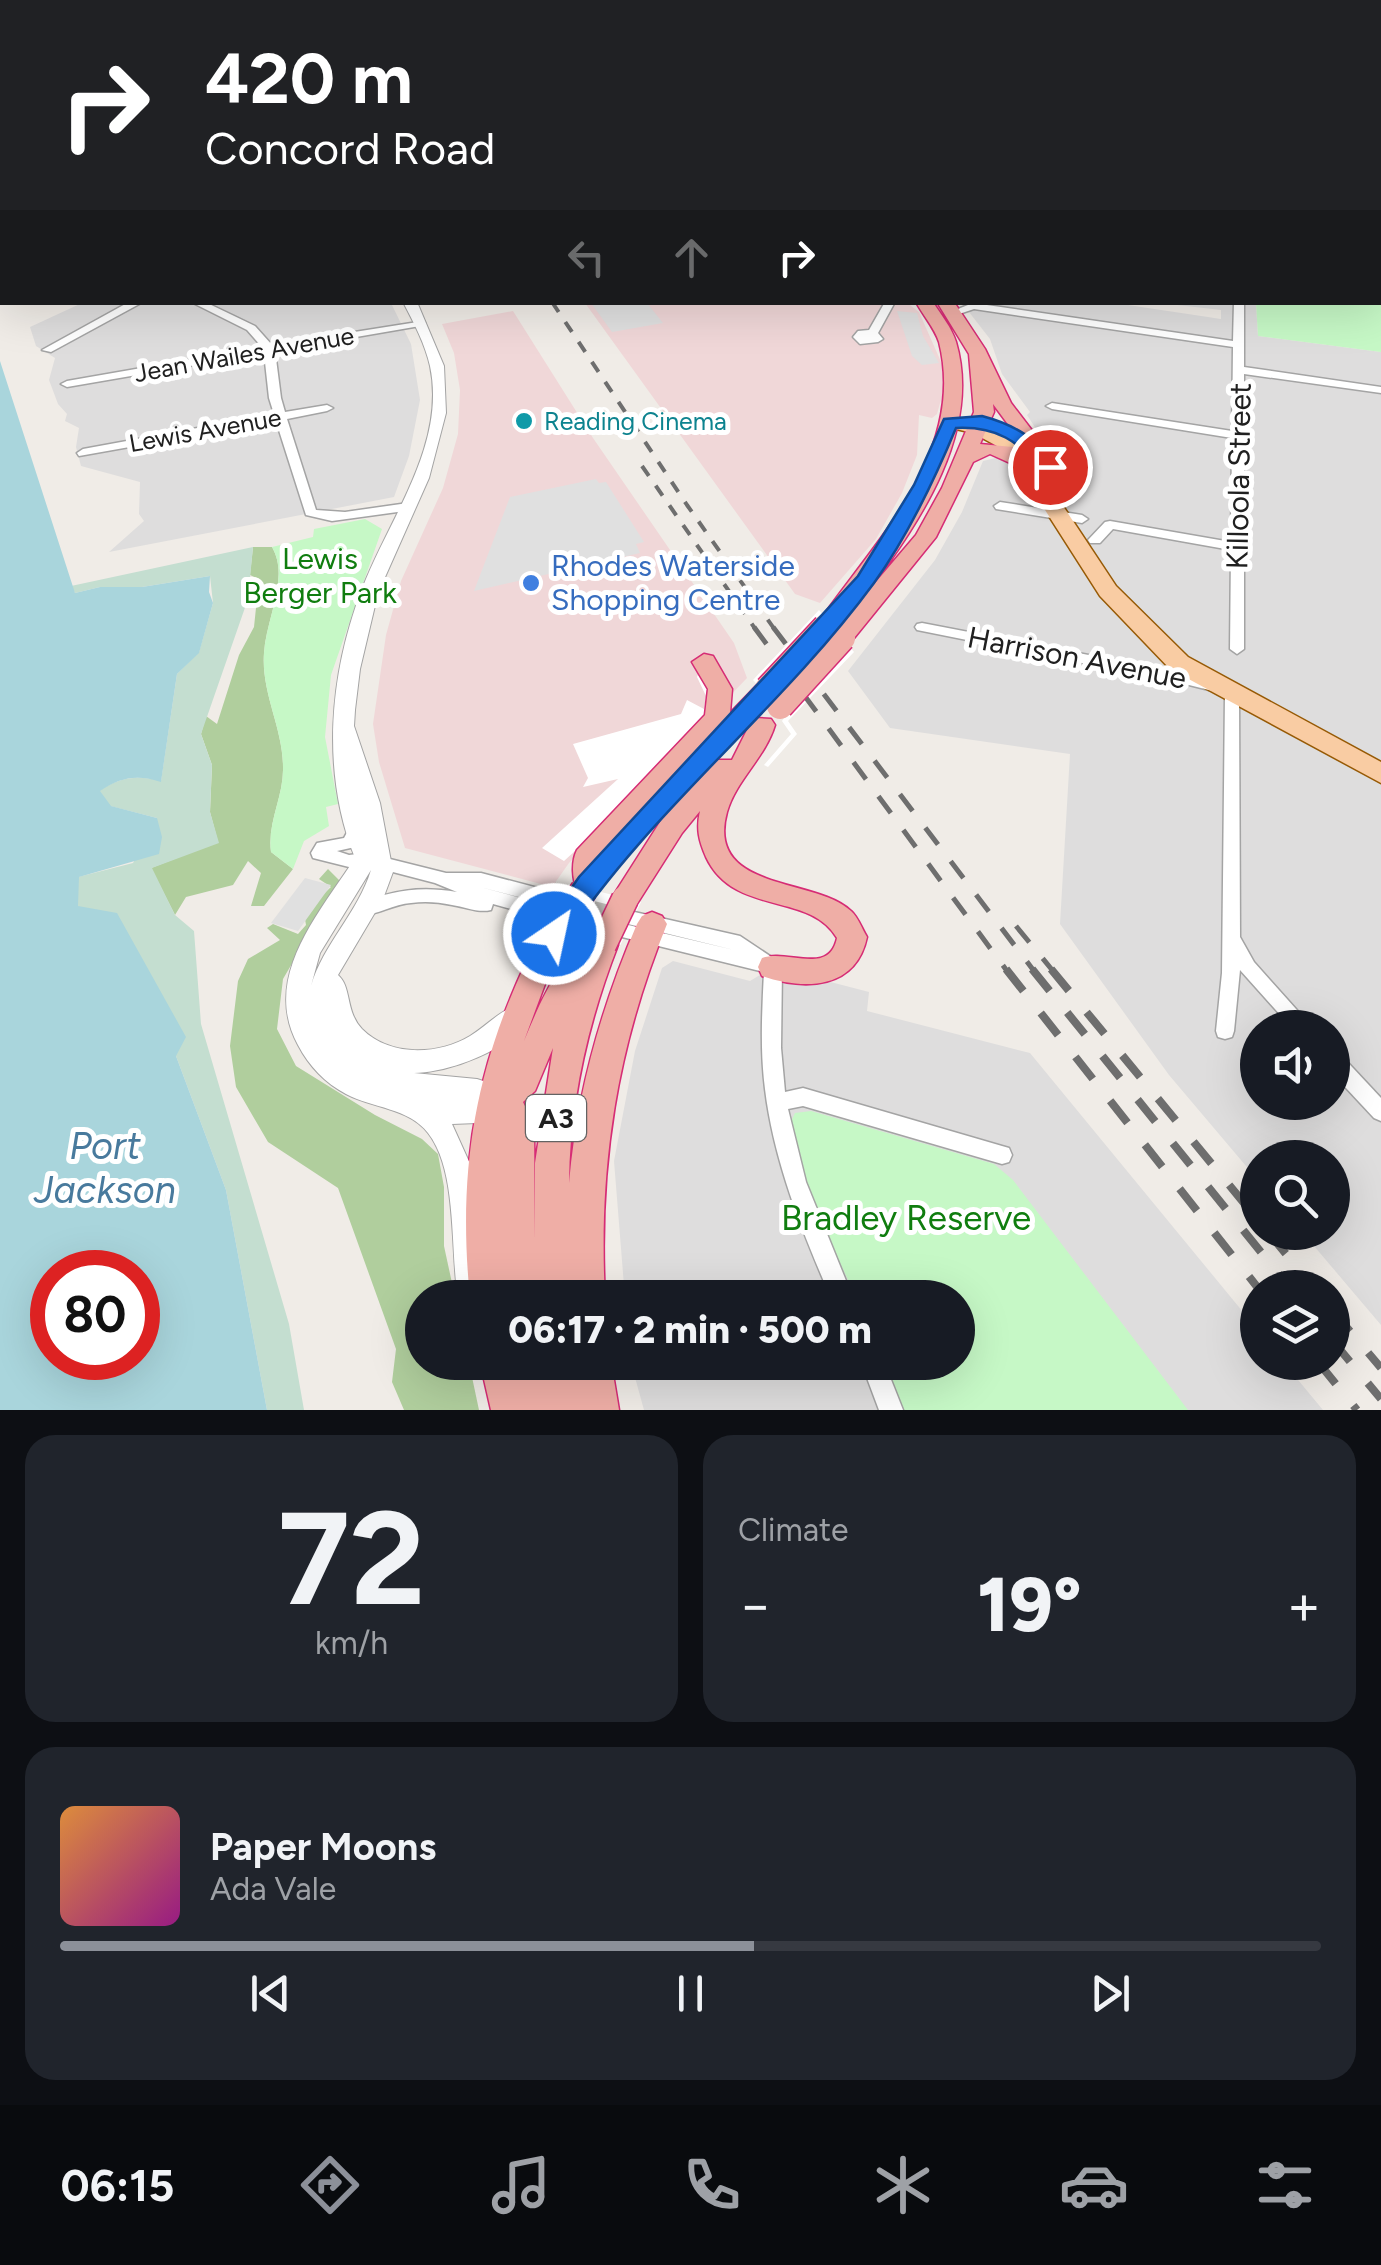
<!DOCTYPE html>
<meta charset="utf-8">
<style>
body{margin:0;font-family:Figtree,sans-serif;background:#20242c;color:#f1f3f6;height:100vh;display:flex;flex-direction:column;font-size:38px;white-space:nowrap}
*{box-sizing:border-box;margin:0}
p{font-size:32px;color:#9ea1a6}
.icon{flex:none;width:55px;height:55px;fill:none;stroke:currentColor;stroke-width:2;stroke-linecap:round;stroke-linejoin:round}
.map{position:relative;height:1410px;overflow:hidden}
.panel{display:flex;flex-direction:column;gap:25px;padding:25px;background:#0d0f14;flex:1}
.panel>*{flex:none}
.top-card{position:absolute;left:0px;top:0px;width:1382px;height:305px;box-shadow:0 10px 40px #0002;background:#202124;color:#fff;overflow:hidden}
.fabs{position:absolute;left:1240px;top:1010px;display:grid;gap:20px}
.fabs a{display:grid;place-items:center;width:110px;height:110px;border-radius:50%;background:#171b24;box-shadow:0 10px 40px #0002;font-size:50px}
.speed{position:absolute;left:30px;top:1250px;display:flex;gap:20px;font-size:50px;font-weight:700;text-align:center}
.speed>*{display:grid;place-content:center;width:130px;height:130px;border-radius:50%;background:#171b24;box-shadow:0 10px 40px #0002;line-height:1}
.speed .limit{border:15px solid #d22;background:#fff;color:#111}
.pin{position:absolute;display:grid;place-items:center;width:85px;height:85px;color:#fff;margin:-42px;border:5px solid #fff;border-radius:50%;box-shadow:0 2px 10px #0007}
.me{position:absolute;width:110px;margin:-55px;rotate:34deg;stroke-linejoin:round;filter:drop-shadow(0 0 8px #0008)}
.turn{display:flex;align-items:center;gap:35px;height:210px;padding:0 40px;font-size:45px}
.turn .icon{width:130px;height:130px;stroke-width:2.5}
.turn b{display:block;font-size:70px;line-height:85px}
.lanes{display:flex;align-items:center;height:95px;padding:0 40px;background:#0003;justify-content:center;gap:50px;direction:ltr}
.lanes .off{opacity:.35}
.big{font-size:75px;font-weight:800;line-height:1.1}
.panel .tile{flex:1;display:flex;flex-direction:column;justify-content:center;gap:15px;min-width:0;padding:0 35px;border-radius:30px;background:#20242c}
.panel .dial{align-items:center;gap:0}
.dial b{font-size:130px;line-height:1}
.song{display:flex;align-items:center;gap:30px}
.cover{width:120px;height:120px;border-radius:15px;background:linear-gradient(135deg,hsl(30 70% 55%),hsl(310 70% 35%))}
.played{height:10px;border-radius:5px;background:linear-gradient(90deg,#8c9099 55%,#363941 55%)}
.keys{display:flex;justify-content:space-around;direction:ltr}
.heat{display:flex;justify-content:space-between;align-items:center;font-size:55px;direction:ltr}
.panel .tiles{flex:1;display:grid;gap:25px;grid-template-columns:1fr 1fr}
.tile:last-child{grid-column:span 2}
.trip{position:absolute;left:405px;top:1280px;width:570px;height:100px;border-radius:50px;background:#171b24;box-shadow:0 10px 40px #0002;font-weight:800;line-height:100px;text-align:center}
.dock{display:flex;height:160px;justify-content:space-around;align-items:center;background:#090b0e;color:#9ea1a6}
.dock .icon{width:70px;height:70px}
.dock .selected{color:#8c9099}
.dock b{font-size:45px;color:#f1f3f6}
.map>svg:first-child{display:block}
.residential{fill:#dedddd;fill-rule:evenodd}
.commercial{fill:#f0d7d8}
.forest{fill:#b0ce9d}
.wetland{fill:#c4ded0}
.park{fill:#c6f8c6}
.parking{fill:#e0e0e0}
.water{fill:#a9d5dc;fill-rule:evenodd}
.pier{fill:#fff}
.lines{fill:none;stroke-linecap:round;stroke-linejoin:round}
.minor-tunnel{stroke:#c6c3bf;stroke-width:16;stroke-dasharray:16 8;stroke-linecap:butt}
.minor-casing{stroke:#a4a4a4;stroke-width:3}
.tertiary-casing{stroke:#a4a4a4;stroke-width:2}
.primary-casing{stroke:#975a05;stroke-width:3}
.trunk-casing{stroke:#d62c75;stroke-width:3}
.minor{fill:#fff;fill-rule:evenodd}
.tertiary{fill:#fff;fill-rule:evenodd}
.primary{fill:#f9cca3;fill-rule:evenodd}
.trunk{fill:#efaea6;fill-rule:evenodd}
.rail-far2{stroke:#6e6e6e;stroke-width:4;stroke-dasharray:12 12;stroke-linecap:butt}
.rail-far1{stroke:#6e6e6e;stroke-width:5;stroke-dasharray:21 21;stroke-linecap:butt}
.rail{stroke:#6e6e6e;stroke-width:8;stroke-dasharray:28 28;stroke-linecap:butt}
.trunk-bridge-far1-casing{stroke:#d62c75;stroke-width:24;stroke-linecap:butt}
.trunk-bridge-casing{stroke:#d62c75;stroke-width:29;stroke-linecap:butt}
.trunk-bridge-far1{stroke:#efaea6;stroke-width:21}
.trunk-bridge{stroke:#efaea6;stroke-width:26}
.route{fill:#1a73e8;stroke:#114b97;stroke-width:2.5}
.culture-dot{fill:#0f9aa8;stroke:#fff;stroke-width:4}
.shop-dot{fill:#3f7fe0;stroke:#fff;stroke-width:4}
.labels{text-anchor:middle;stroke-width:10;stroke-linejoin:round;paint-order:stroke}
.far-street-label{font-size:25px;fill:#202020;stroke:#fff}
.far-culture-label{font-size:25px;fill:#0d838f;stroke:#fff;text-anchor:start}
.shield{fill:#fff;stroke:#636363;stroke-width:2.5}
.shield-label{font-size:28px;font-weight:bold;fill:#202020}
.street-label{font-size:30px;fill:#202020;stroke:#fff}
.park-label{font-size:30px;fill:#107d0f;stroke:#fff}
.shop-label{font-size:30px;fill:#366cbe;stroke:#fff;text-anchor:start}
.near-park-label{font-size:35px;fill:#107d0f;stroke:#fff}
.near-water-label{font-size:38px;font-style:italic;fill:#487a9d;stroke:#fff}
</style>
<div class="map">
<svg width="1381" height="1410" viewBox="0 0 1381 1410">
<rect width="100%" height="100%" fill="#f0ece7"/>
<g class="residential">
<path d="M1108,302l113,17v-9l-61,-7h96l2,33 123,16v973l-78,-92 29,-1v-74h-74l-1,21 -88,-104 -109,-151 10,-170 -180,-26 -42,-57 87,-111 27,-48 21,-51 64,-15 -20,-31 3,-3 -28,-38 -12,-35 -28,-36zM1258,1028h74v74h-74z"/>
<path d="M82,303h309l20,41 9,56 -11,56 -15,41 -285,55 35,-31 -5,-7 1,-32 -59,-16 -5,-19 3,-19 -14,-7 2,-7 -9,-10 -9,-24 6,-22 -19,-12 -6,-19z"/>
<path d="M673,961l77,20 23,-14 96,25 -2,19 163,42 227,276 1,33 26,1 39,47h-679l-13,-47 327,-1v-64h-333l-11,-137 21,-110 27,-83z"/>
</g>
<g class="commercial">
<path d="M906,302l13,10 23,52v32l-5,18 -5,4 -13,-3 -2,40 -15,38 -26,46 -56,64 -25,-9 -210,-291z"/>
<path d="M513,311l80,127 141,205 13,35 -178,185 -17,24 -147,-39 -26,-86 -6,-38 13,-89 15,-54 42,-93 15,-54 2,-44 -6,-37 -12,-29z"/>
</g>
<g class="forest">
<path d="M253,547h19c18,31 -6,71 -8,106 -3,40 19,75 19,114 1,29 -16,55 -12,85l22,17 -29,37h-13l10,-33 -13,-12 -15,24 -47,12 -11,18 -24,-47 67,-26 -8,-30 2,-47 -11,-31 5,-18 11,8 22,-69 15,-28 5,-48 -9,-4z"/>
<path d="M328,869l12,12 -57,98 -6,50 19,37 79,49 47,24 16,15 6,33v59l11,51 -33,1v64l47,1 10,47h-75l-12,-28 4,-33 -58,-161 -70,-46 -32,-55 -6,-41 8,-65 10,-22 32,-19 -13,-12 6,-4 25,10 8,-9 -2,-12 27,-26 -12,-8z"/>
</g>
<path class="wetland" d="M253,547l-5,52 -47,135 11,31 -2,47 9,31 -67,25 23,47 19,16 7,93 88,300 15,86h-37l-41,-220 -50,-134 -98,-150v-29l55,-14 24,-45 -47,-12 -11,-15c21,-14 38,-16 62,-10l16,-107 22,-22 14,-49 -3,-27 -68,11h-42l-25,6 -4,-7z"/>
<g class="park">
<path d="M1381,256v96l-123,-16 -2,-33 124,-1z"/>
<path d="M365,519l17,10 -51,146 -6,62 13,67 -12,3 3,19 -25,15 -11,28 -22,-17c-4,-30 13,-56 12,-85 0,-39 -22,-74 -19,-114 2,-35 26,-75 8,-106l41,-10 1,-8z"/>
<path d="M811,1111l183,53 19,16 175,230h-285l-20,-47 75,-1v-64l-102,-1 -43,-92 -24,-79 6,-13z"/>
</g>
<g class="parking">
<path d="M591,303h56l16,20 -51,9z"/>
<path d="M897,311l20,2 6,23 16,27 -17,2 -10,-9z"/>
<path d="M596,479l3,4 7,-1 38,60 -8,2 4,9 -166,38 36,-94z"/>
<path d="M305,878l26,7 -33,46 -27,-8z"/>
</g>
<g class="water">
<path d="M810,0h410v2h-422z"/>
<path d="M0,361l75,232 25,-6h42l68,-11 -1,16 4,11 -14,50 -22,21 -16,108c-23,-8 -41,-5 -61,9l11,15 46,12 5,19 -3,17 -80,23 -1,29 39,7 69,124 -10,19 50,134 41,220h-267zM52,1272h86v86h-86z"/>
</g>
<g class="pier">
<path d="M819,610l35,42 -66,69 9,13 -29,33 -4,-2 27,-31 -9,-13 4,-6 -33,-35z"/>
<path d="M706,657l22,39 -97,104 -67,61 -22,-13 76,-69 -35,8 5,-9 -15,-34 108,-30 6,-14 17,9 2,-13 -9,-19z"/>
<path d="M569,884l72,18 -22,46 -81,-21z"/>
</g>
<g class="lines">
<g class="minor-tunnel">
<path d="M570,903l51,13"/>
<path d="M560,915l55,13"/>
</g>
<defs>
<g id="minor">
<path d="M183,0h6l1,2h-6z"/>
<path d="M375,0h6l1,2h-6z"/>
<path d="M506,0h7l2,2h-7z"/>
<path d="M129,302h14l-92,50 -9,-2z"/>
<path d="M191,302h14l50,24 17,19 152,-24 1,2 -5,3 -145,25 6,47 4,14 42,-7 6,3 -6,3 -40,8 29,91 29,2 63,-9 4,1v6l-80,11 -26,-6 -30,-94 -197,35 -2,-3 6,-4 191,-35 -5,-16 -5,-45 -197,34 -6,-3 6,-3 195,-34 -15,-17z"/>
<path d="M885,302h10l-17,31 5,6 -5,3 -18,2 -7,-7 5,-6 11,-1z"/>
<path d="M1234,302h10v65l137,20v6l-137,-19v275l-7,5 -7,-5 1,-99 -118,-21 -13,14h-10l-2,-3 17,-18 5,-1 121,21 1,-104 -180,-29 -6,-3 6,-3 180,28 1,-84 -259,-38 -21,7 -5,-3 25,-10 260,38z"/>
<path d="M1000,502l82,13 6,4 -6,4 -86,-14 -2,-3z"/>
<path d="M922,623l255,49 60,15 2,4 1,246 14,25 59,66h-21l-52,-58 -6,61 -2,6 -7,2 -7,-2 -2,-6 6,-58 3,-279 -48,-12 -260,-52 -2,-3 2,-3z"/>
<path d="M357,823l6,2 2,4 -10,18 -18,4 12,4 17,-2 80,20h35l76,20 6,2 3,5 -3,5 -6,2 -77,-20 74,20 3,5 -3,5 -6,2 -55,-15 -2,6c-13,3 -26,-3 -39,-5 -14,-3 -27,-4 -41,-2 -18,1 -39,15 -54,12l-3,-5 3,-5c33,-15 64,-19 100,-13l-22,-9 -69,-18 -17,2 -36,-9 -2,-5 6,-10 27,-5 7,-13z"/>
<path d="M630,911l110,25 39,26 3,5 -1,81 4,44 18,-4 199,58 7,2 3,7 -3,7 -7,2 -199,-58 -15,3 18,73 47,116h-22c-29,-67 -57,-136 -66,-209 -5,-39 -3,-78 -1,-117l-146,-36 -3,-5 3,-5 6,-2 110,26 -110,-27 -3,-5 3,-5z"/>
<path d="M1332,1051l7,2 42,45v23l-7,-3 -42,-45z"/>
<path d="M861,1362h23l19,48h-24z"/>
</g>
<g id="tertiary">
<path d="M309,0h9l1,2h-8z"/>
<path d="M403,302h14l27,64 2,47 -17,65 -51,115 -18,76 -5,41 -1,16 26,77 13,69 -10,27 -45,76c14,12 7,36 24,54 28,28 76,26 108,7 15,-9 28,-24 45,-30l9,3 3,8c-16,34 -78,55 -113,56l63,6 25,8 4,8 -7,21 -22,7 -25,1 19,42 17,132h-30c-8,-48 0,-127 -30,-165 -19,-25 -56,-25 -82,-39 -21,-11 -37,-28 -48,-49 -37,-68 21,-131 57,-187 -34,-85 -26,-183 7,-269 26,-69 85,-144 68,-223 -5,-22 -16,-43 -27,-64zM371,870c-13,43 -48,74 -60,116l9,-33z"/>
</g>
<path id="primary" d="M950,416l36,8 36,20 94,142 72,71 193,105v21l-211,-114 -70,-73 -92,-144 -35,-19 -30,-7v-8z"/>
<g id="trunk">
<path d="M916,302h17c8,13 19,26 23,40 26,89 -36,179 -86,247l46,-54 26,-47 32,-76 -5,-58 -32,-52h17l31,47 26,54 39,51 -3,4h-14l-40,-54 1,8 -14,32 33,3 25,18 -10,6 -38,-17 -17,8 -37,75 -86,106 -8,3 -12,-8 7,-9 -15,-1 -4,-5c56,-81 149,-170 121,-281 -4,-13 -16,-27 -23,-40z"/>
<path d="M704,654l9,2 19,33 -2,24 29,-30h18l3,6 -26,29 17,1 4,6c-10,33 -39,55 -48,87 -22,80 89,65 124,99 7,6 11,18 16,26 -11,52 -61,54 -105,39l-4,-9 4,-9c26,-9 67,18 75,-20 -27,-47 -103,-21 -131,-81 -7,-16 -10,-28 -6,-46l-18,22 -47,74 -10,3 -10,-3 -4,-8 51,-80 52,-59h18l19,-38 -31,32 -9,3 -11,-5 -99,109 1,23 -4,8 -10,3 -10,-3c-6,-12 -7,-30 -1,-42l128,-135 3,-26 -16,-27z"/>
<path d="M652,912l10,4 5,8c-50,122 -69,242 -62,374h-135c-14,-140 9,-248 74,-372l10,-4 10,4 5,8 -21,42 -24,65c16,-38 38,-94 79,-108l11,3 4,9c-30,77 -48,155 -49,238 8,-91 32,-175 68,-259l5,-8zM553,1048l-18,115v77l-1,-115 -11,-23 12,-11z"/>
<path d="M480,1362h131l8,48h-128z"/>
</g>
</defs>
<use href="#minor" class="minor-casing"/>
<use href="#tertiary" class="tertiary-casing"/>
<use href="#primary" class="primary-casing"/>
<use href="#trunk" class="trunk-casing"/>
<use href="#minor" class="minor"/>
<use href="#tertiary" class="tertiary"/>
<use href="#primary" class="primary"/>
<use href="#trunk" class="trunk"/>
<g class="rail-far2">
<path d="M552,302l135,203 88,125"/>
<path d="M642,466l114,164"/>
</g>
<g class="rail-far1">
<path d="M754,627l253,344"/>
<path d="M773,627l261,344"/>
<path d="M1016,926l37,45"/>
</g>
<g class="rail">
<path d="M1006,969l252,319"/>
<path d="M1032,969l258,319"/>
<path d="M1051,969l207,251"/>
<path d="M1268,1232l46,56"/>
<path d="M1332,1310l49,58"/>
<path d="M1332,1340l49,59"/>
<path d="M1318,1362l39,48"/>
</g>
<defs>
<path id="trunk-bridge-far1" d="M824,630l6,-7"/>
<g id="trunk-bridge">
<path d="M768,689l58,-62"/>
<path d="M780,706l62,-68"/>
<path d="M554,934l30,-44"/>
<path d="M603,945l22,-46"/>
</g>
</defs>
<use href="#trunk-bridge-far1" class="trunk-bridge-far1-casing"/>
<use href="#trunk-bridge" class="trunk-bridge-casing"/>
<use href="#trunk-bridge-far1" class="trunk-bridge-far1"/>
<use href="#trunk-bridge" class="trunk-bridge"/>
</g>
<path class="route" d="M982,416c34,9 55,23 77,51l-3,4h-13c-24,-30 -47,-45 -87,-43 -22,53 -48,108 -82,155 -94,128 -223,226 -311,359l-9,3 -10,-3 -4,-8 4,-7 35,-50 279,-301 56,-91 30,-66z"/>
<circle class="culture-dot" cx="524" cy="421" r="10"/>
<circle class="shop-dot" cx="531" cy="583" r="10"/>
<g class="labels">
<g class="far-street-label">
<text transform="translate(244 354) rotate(-10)" y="9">Jean Wailes Avenue</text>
<text transform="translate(205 430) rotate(-10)" y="9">Lewis Avenue</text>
</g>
<g class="far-culture-label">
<text x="544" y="430">Reading Cinema</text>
</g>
<rect class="shield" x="526" y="1095" width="60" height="46" rx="8"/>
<g class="shield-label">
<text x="556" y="1128">A3</text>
</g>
<g class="street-label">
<text transform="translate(1239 476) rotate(-89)" y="10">Killoola Street</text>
<text transform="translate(1077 658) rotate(11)" y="10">Harrison Avenue</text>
</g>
<g class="park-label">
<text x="320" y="569">Lewis<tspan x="320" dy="34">Berger Park</tspan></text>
</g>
<g class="shop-label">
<text x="551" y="576">Rhodes Waterside<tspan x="551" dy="34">Shopping Centre</tspan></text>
</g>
<g class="near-park-label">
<text x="906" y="1230">Bradley Reserve</text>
</g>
<g class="near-water-label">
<text x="105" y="1159">Port<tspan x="105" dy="44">Jackson</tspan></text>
</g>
</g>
</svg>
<div class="fabs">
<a><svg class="icon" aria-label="sound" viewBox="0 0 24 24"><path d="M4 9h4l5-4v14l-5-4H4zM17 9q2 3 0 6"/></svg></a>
<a><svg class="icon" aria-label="search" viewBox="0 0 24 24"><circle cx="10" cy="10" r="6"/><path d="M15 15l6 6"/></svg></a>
<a><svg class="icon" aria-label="layers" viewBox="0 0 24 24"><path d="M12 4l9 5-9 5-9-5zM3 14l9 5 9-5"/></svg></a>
</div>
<div class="speed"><div class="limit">80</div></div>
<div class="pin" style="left:1050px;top:467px;background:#d93025"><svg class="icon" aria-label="arrive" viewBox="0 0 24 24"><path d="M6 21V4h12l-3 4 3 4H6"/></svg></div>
<svg class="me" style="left:554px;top:934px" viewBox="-20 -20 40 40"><circle r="17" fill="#1a73e8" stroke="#fff" stroke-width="3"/><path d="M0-11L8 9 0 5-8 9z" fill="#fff"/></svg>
<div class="trip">06:17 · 2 min · 500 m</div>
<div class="top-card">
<div class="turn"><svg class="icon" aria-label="right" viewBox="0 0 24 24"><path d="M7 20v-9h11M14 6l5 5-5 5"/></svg><div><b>420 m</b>Concord Road</div></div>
<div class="lanes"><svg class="icon off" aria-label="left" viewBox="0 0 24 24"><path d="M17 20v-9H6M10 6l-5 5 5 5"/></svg><svg class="icon off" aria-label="ahead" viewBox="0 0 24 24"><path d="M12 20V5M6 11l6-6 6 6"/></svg><svg class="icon" aria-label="right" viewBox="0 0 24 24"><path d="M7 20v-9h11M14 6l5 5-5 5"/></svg></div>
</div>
</div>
<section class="panel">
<div class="tiles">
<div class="tile dial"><b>72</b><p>km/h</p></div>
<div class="tile"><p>Climate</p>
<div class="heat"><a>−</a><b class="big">19°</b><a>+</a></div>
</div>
<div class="tile">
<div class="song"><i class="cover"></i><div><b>Paper Moons</b><p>Ada Vale</p></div></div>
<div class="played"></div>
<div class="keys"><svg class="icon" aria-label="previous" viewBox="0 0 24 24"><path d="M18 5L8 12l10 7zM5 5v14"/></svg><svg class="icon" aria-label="pause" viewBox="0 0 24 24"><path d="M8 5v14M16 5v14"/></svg><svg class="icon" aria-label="next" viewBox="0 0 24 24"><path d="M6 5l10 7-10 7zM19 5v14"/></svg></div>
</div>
</div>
</section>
<nav class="dock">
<b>06:15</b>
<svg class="icon selected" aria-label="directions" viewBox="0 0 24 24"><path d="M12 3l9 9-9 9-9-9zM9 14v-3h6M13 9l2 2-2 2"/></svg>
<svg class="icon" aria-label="music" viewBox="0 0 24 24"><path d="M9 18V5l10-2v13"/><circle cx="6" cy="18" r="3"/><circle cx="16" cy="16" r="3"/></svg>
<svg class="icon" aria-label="phone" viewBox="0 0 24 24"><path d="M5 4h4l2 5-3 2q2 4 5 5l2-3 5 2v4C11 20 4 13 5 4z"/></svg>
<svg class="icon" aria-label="climate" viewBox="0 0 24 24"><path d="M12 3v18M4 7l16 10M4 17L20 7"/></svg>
<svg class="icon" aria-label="car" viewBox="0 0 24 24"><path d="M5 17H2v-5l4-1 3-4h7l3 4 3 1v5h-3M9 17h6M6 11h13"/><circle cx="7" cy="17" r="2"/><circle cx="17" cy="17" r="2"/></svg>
<svg class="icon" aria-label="filters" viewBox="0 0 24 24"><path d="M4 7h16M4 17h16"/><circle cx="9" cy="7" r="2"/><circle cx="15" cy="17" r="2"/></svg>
</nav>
